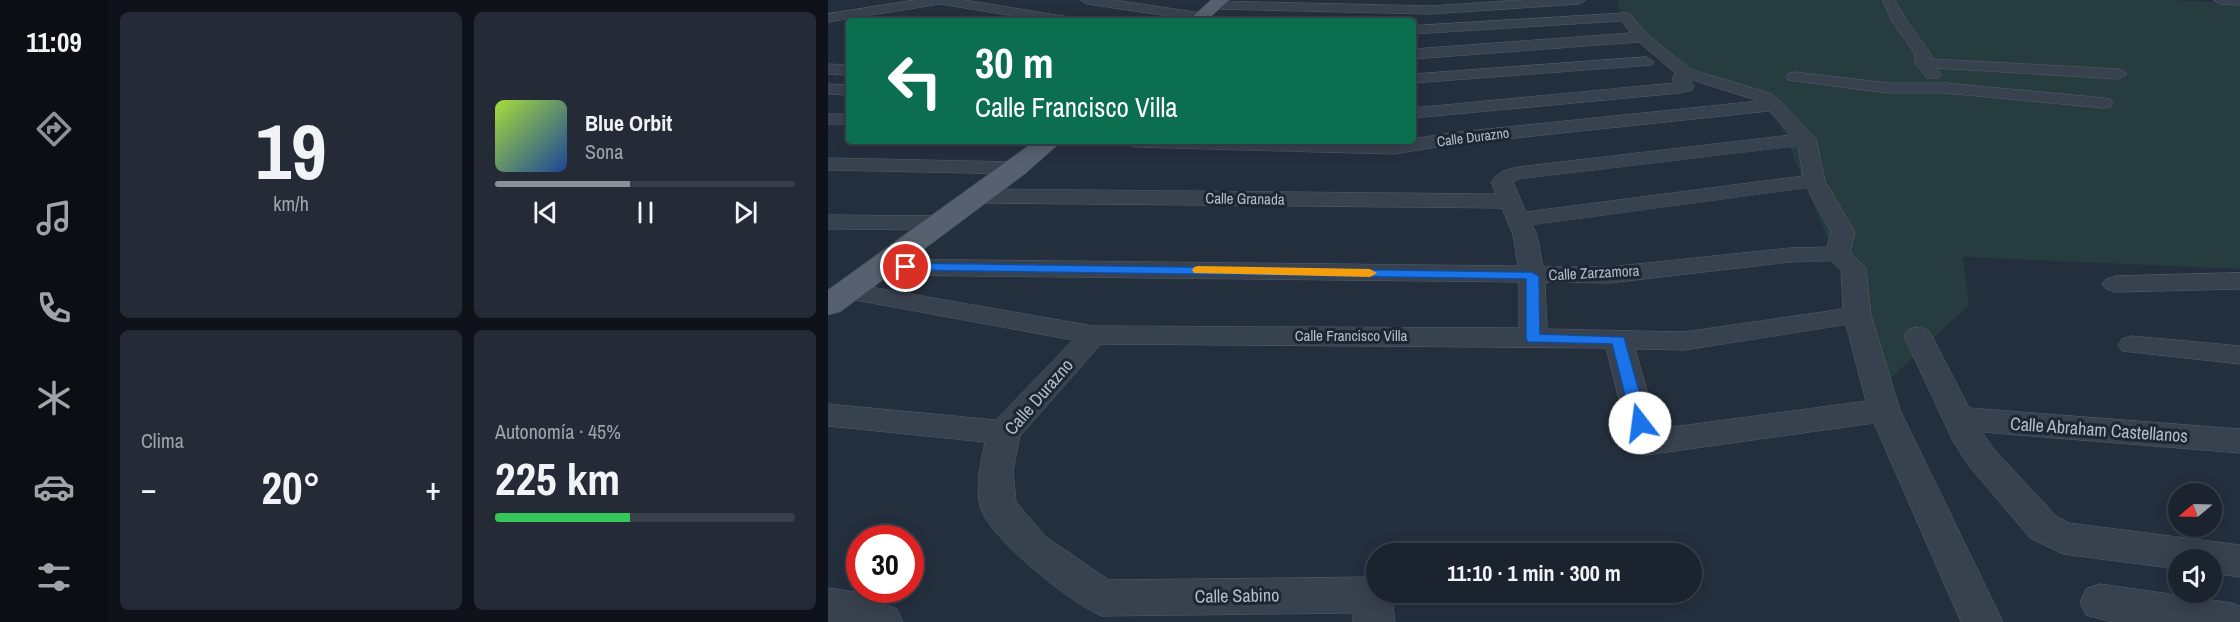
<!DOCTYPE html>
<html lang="es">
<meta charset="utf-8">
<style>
body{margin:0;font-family:"Archivo Narrow",sans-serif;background:#242b36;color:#f1f3f6;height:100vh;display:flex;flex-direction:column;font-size:22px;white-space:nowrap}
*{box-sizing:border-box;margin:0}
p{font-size:20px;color:#a0a4aa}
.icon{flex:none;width:33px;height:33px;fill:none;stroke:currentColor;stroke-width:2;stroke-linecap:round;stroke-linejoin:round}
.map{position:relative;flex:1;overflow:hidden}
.sheet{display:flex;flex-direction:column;gap:12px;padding:12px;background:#0f1319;width:720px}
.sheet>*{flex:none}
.hud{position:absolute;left:18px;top:18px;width:570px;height:126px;border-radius:6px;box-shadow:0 3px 15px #0003,0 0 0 2px #39404a;background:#0b6e4f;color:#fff;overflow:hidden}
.needle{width:39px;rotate:251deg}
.buttons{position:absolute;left:1340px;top:483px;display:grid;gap:12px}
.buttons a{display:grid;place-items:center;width:54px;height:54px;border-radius:50%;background:#1b232e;box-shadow:0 3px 15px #0003,0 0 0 2px #39404a;font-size:30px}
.speed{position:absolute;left:18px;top:525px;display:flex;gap:12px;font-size:30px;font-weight:700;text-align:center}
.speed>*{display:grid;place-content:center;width:78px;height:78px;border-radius:50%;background:#1b232e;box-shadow:0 3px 15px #0003,0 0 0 2px #39404a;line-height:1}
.speed .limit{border:9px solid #d22;background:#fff;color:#111}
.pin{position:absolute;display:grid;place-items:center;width:51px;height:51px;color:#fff;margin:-26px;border:3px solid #fff;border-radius:50%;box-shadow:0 2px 6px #0007}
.me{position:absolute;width:66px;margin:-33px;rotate:345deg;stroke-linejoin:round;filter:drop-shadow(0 0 4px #0008)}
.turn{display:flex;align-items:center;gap:21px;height:126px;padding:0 30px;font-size:27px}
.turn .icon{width:78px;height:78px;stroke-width:2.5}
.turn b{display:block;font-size:42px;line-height:51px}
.big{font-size:45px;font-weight:700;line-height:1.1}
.sheet .widget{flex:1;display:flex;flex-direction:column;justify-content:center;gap:9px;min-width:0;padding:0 21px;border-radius:9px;background:#242b36}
.sheet .dial{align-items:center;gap:0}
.dial b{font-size:78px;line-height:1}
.song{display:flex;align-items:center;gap:18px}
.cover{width:72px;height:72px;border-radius:9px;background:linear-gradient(135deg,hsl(80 70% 55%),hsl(220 70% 35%))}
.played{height:6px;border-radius:3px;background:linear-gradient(90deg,#8c9099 45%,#39404a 45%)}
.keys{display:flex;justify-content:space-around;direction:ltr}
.heat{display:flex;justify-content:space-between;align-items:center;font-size:33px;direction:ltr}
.charge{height:9px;border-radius:4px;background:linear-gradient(90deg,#34c759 45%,#39404a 0)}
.sheet .tiles{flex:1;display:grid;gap:12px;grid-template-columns:repeat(2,1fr)}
.trip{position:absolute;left:538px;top:543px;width:336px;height:60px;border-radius:30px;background:#1b232e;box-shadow:0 3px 15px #0003,0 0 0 2px #39404a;font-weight:700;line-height:60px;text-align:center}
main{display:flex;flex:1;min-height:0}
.menu{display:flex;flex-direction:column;width:108px;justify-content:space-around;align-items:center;background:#0b0e12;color:#a0a4aa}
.menu .icon{width:42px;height:42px}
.menu .on{color:#8c9099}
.menu b{font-size:27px;color:#f1f3f6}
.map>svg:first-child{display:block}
.green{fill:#263c3f}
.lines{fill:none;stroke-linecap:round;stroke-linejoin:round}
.minor-casing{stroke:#565f6c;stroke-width:1}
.major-casing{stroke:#414a57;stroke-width:1}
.minor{fill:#38414e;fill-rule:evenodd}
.major{fill:#56606e;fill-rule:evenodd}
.route{fill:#1a73e8;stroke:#114b97;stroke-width:1.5}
.slow{fill:#f59e0b}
.labels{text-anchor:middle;stroke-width:6;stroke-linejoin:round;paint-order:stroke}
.far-street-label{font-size:14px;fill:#b4bcc9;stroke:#1d2633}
.street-label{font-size:15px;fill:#b4bcc9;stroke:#1d2633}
.near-street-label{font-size:18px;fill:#b4bcc9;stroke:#1d2633}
</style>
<main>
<nav class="menu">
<b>11:09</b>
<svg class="icon on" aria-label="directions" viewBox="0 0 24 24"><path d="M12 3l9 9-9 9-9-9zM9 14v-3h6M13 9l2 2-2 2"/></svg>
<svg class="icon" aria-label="music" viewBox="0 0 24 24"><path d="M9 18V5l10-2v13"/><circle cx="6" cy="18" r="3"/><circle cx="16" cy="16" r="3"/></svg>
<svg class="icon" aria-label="phone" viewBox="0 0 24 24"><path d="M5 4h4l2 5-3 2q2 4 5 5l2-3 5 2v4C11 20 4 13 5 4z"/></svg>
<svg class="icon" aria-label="climate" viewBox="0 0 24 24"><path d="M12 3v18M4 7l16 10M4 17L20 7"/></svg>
<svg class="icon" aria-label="car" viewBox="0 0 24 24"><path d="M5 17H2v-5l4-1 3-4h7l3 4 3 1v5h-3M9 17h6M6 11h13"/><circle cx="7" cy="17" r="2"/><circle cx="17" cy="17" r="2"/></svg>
<svg class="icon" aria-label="filters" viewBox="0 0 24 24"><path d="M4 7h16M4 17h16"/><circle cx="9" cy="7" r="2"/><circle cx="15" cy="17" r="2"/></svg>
</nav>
<section class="sheet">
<div class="tiles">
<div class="widget dial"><b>19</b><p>km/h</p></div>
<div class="widget">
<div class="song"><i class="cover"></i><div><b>Blue Orbit</b><p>Sona</p></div></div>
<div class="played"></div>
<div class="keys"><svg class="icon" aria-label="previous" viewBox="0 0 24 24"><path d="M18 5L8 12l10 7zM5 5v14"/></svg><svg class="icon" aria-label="pause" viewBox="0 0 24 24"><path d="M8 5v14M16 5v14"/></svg><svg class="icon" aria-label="next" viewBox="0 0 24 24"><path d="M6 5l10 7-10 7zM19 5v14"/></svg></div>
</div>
<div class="widget"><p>Clima</p>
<div class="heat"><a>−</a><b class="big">20°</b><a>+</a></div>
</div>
<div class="widget"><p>Autonomía · 45%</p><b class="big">225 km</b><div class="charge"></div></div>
</div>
</section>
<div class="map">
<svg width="1412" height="622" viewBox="0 0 1412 622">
<rect width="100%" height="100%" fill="#242f3e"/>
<path class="green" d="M789,0h561l62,4v265l-277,-12 6,48 -82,77 -119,-287 -89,-31 -58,-47z"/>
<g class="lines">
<defs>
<g id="minor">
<path d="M87,0h49l105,17 7,4h-32l-104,-17 -112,18v-8z"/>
<path d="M253,0h33l88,13 7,4 -8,4 -114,-17z"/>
<path d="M693,0h65l-6,4 -150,10 -215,-5 -7,-4 7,-4 215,5z"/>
<path d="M1055,0h12l11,20 25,34v5l188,10 8,5 -8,5 -183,-11 5,7 -2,3h-12l-12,-15v-9l-23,-33z"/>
<path d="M1386,0h26v5l-20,-1z"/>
<path d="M797,13l5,1 17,20 43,35 82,25 8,7 36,38 9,42 30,51 -5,20 16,16 5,47 29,95 103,212h-42l-87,-199 -228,32 -12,-3 -4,-9 -24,-95 -505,-4 -81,92 -7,35 3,31 30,35 63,43 263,-3 5,2v13h14l4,30h-42v-9l-251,3c-29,-11 -115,-79 -122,-110 -5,-21 1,-44 5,-64l-157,-16v-22l168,16 77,-80 -234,-43 -4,-6 4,-6 9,-2 245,43 426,2v-46l-637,-7 -9,-3 -4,-5 4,-5 9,-3 636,7 -5,-31 -11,-27 -523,-5 -8,-2 -3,-5 3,-5 8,-2 517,5 -5,-12c8,-11 15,-12 27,-15l273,-32 -22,-24 -320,34 -55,9 -260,-7 -7,-2 -3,-4h289v-2l36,-6 310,-32 -70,-22 5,7 -2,4 -12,3 -267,25v-10l261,-25 -2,-3 3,-7 -36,-31 -226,17v-10l218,-16 -10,-12 -208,13v-8zM970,146l5,30 -277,36 -13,-30 6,-3zM979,188l24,44 -4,15 -37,1 -181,19h-66l-6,-32 -5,-10zM1003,261l10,9 2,39 -159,23 -137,-3 -2,-47 64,1 181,-21zM1018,325l20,76 -208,28 -23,-80 49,1z"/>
<path d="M818,57l8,5 -2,3 -239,18v-8l2,-1z"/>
<path d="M0,64l21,1v10l-21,-1z"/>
<path d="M966,72l94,11h57l159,15 6,1 3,4 -3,4 -6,1 -159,-15h-57l-100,-13 -2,-3 2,-3z"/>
<path d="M0,84l21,1v10l-21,-1z"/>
<rect x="0" y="114" width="21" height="10"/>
<path d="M0,158l189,4 7,2 3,4 -3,4 -7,2 -189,-4z"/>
<path d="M0,215l115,1 8,2 4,5 -4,5 -8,2 -115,-1z"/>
<path d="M1412,273v16l-125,3 -9,-3 -4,-5 4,-5 9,-3z"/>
<path d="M1090,327l10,3 4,6 37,72 271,21v24l-258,-21 11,16 63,68 13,7 171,22v32l-29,-4v-13h-33v9l-115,-15 -33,-16 -61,-72 -16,-25 -49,-105 4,-6z"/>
<path d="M1304,336l108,10v18l-118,-13 -4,-6 4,-6z"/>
<path d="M1272,584l132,19 8,3v16h-127l-27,-7 -6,-13 6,-13z"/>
<path d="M0,588l28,4 41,17 6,13h-75z"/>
</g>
<g id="major">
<path d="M383,0h18l-23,21h-18z"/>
<path d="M207,141h27l-36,32 -186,139 -12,3v-25z"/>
</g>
</defs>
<use href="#minor" class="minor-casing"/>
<use href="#major" class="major-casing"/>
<use href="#minor" class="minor"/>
<use href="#major" class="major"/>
</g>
<path class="route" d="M78,263l626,9 7,4 1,58 84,3 24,86 -2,4h-11l-3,-4 -20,-79 -84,-2 -2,-3v-60l-625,-9 -2,-3z"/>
<path class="slow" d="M370,266l172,3 7,4 -7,4 -176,-4 -2,-3 2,-3z"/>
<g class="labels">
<g class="far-street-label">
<text transform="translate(645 137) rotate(-7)" y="5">Calle Durazno</text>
</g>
<g class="street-label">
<text transform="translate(417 199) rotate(1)" y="5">Calle Granada</text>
<text transform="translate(766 273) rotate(-3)" y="5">Calle Zarzamora</text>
<text x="523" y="341">Calle Francisco Villa</text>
</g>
<g class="near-street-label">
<text transform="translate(211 397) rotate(-49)" y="6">Calle Durazno</text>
<text transform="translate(1271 430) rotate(4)" y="6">Calle Abraham Castellanos</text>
<text transform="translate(409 596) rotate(-1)" y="6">Calle Sabino</text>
</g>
</g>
</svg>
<div class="buttons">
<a><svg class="needle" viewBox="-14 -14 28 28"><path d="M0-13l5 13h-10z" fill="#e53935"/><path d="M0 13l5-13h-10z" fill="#a0a4aa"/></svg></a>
<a><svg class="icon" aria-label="sound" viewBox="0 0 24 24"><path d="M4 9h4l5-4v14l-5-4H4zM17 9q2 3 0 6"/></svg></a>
</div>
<div class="speed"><div class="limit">30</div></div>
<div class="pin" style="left:78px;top:267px;background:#d93025"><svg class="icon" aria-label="arrive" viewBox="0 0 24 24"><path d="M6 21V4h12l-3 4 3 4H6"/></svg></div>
<svg class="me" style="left:812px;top:423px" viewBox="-20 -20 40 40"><circle r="19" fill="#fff"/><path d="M0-13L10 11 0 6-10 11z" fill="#1a73e8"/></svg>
<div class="trip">11:10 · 1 min · 300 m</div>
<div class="hud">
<div class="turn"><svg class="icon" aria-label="left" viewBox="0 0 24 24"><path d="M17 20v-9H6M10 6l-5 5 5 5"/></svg><div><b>30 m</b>Calle Francisco Villa</div></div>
</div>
</div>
</main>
